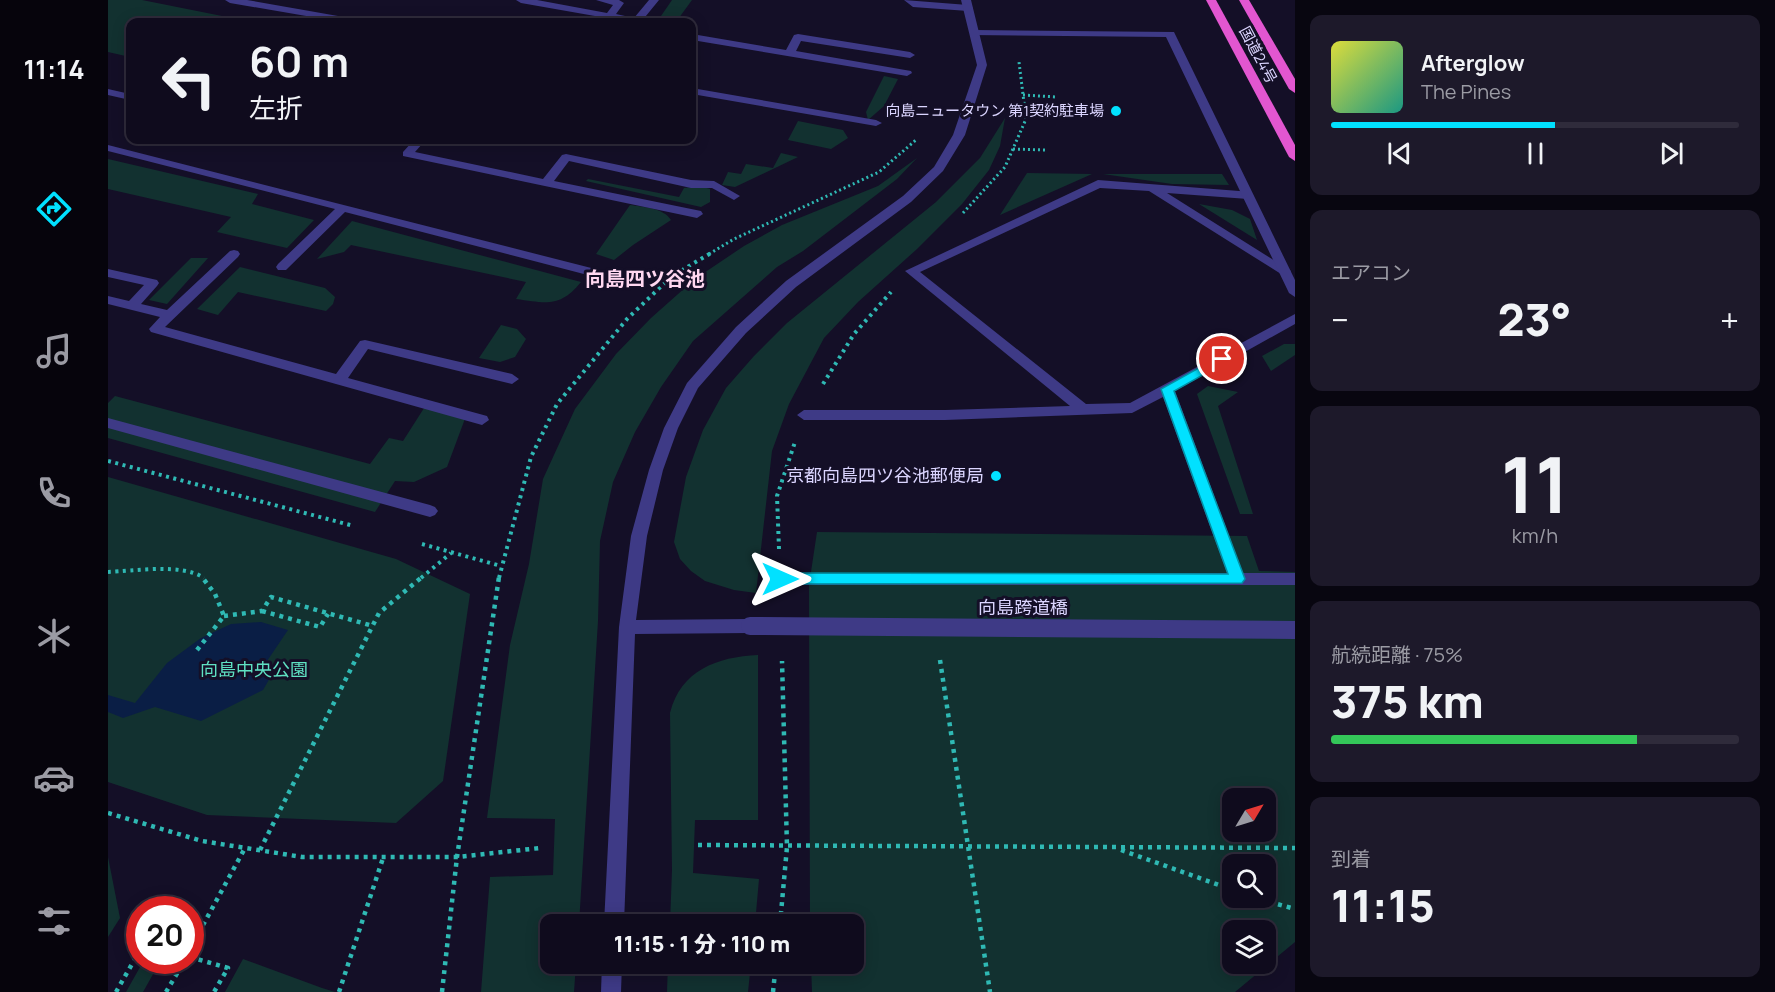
<!DOCTYPE html>
<html lang="ja">
<meta charset="utf-8">
<style>
body{margin:0;font-family:Manrope,"Noto Sans JP",sans-serif;background:#1d192a;color:#f1f3f6;height:100vh;display:flex;flex-direction:column;font-size:22px;white-space:nowrap}
*{box-sizing:border-box;margin:0}
p{font-size:20px;color:#9b9ba4}
.icon{flex:none;width:33px;height:33px;fill:none;stroke:currentColor;stroke-width:2;stroke-linecap:round;stroke-linejoin:round}
.map{position:relative;flex:1;overflow:hidden}
.drawer{display:flex;flex-direction:column;gap:15px;padding:15px;background:#080610;width:480px}
.drawer>*{flex:none}
.guide{position:absolute;left:18px;top:18px;width:570px;height:126px;border-radius:12px;box-shadow:0 3px 15px #0003,0 0 0 2px #2f2b3b;background:#0f0b1d;color:#f1f3f6;overflow:hidden}
.needle{width:39px;rotate:52deg}
.controls{position:absolute;left:1114px;top:788px;display:grid;gap:12px}
.controls a{display:grid;place-items:center;width:54px;height:54px;border-radius:12px;background:#0f0b1d;box-shadow:0 3px 15px #0003,0 0 0 2px #2f2b3b;font-size:30px}
.speed{position:absolute;left:18px;top:896px;display:flex;gap:12px;font-size:30px;font-weight:700;text-align:center}
.speed>*{display:grid;place-content:center;width:78px;height:78px;border-radius:50%;background:#0f0b1d;box-shadow:0 3px 15px #0003,0 0 0 2px #2f2b3b;line-height:1}
.speed .limit{border:9px solid #d22;background:#fff;color:#111}
.pin{position:absolute;display:grid;place-items:center;width:51px;height:51px;color:#fff;margin:-26px;border:3px solid #fff;border-radius:50%;box-shadow:0 2px 6px #0007}
.me{position:absolute;width:66px;margin:-33px;rotate:90deg;stroke-linejoin:round;filter:drop-shadow(0 0 4px #0008)}
.turn{display:flex;align-items:center;gap:21px;height:126px;padding:0 24px;font-size:27px}
.turn .icon{width:78px;height:78px;stroke-width:2.5}
.turn b{display:block;font-size:42px;line-height:51px}
.big{font-size:45px;font-weight:800;line-height:1.1}
.drawer .card{flex:1;display:flex;flex-direction:column;justify-content:center;gap:9px;min-width:0;padding:0 21px;border-radius:12px;background:#1d192a}
.drawer .dial{align-items:center;gap:0}
.dial b{font-size:78px;line-height:1}
.song{display:flex;align-items:center;gap:18px}
.cover{width:72px;height:72px;border-radius:9px;background:linear-gradient(135deg,hsl(60 70% 55%),hsl(170 70% 35%))}
.played{height:6px;border-radius:3px;background:linear-gradient(90deg,#01e1ff 55%,#2f2b3b 55%)}
.keys{display:flex;justify-content:space-around;direction:ltr}
.heat{display:flex;justify-content:space-between;align-items:center;font-size:33px;direction:ltr}
.charge{height:9px;border-radius:4px;background:linear-gradient(90deg,#34c759 75%,#2f2b3b 0)}
.trip{position:absolute;left:432px;top:914px;width:324px;height:60px;border-radius:12px;background:#0f0b1d;box-shadow:0 3px 15px #0003,0 0 0 2px #2f2b3b;font-weight:800;line-height:60px;text-align:center}
main{display:flex;flex:1;min-height:0}
.tab-bar{display:flex;flex-direction:column;width:108px;justify-content:space-around;align-items:center;background:#06040c;color:#9b9ba4}
.tab-bar .icon{width:42px;height:42px}
.tab-bar .active{color:#01e1ff}
.tab-bar b{font-size:27px;color:#f1f3f6}
.map>svg:first-child{display:block}
.green{fill:#123130;fill-rule:evenodd}
.water{fill:#0a1e45}
.lines{fill:none;stroke-linecap:round;stroke-linejoin:round}
.path-far2{stroke:#2fb9b4;stroke-width:3;stroke-dasharray:2 3;stroke-linecap:butt}
.path-far1{stroke:#2fb9b4;stroke-width:4;stroke-dasharray:3 4.5;stroke-linecap:butt}
.path{stroke:#2fb9b4;stroke-width:4.5;stroke-dasharray:4 5;stroke-linecap:butt}
.service{fill:#3e3a86;fill-rule:evenodd}
.minor{fill:#3e3a86;fill-rule:evenodd}
.tertiary{fill:#3e3a86;fill-rule:evenodd}
.trunk{fill:#e256d0;fill-rule:evenodd}
.tertiary-bridge{stroke:#3e3a86;stroke-width:18}
.route{fill:#01e1ff;stroke:#0192a6;stroke-width:1.5}
.poi-dot{fill:#01e1ff;stroke:#140f27;stroke-width:2}
.labels{text-anchor:middle;stroke-width:6;stroke-linejoin:round;paint-order:stroke}
.far-street-label{font-size:15px;fill:#dbd5ff;stroke:#140f27}
.far-poi-label{font-size:15px;fill:#dbd5ff;stroke:#140f27;text-anchor:end}
.poi-label{font-size:18px;fill:#dbd5ff;stroke:#140f27;text-anchor:end}
.street-label{font-size:18px;fill:#dbd5ff;stroke:#140f27}
.park-label{font-size:18px;fill:#5fe1c3;stroke:#140f27}
.neighbourhood-label{font-size:20px;font-weight:bold;fill:#ffd7f0;stroke:#140f27}
</style>
<main>
<nav class="tab-bar">
<b>11:14</b>
<svg class="icon active" aria-label="directions" viewBox="0 0 24 24"><path d="M12 3l9 9-9 9-9-9zM9 14v-3h6M13 9l2 2-2 2"/></svg>
<svg class="icon" aria-label="music" viewBox="0 0 24 24"><path d="M9 18V5l10-2v13"/><circle cx="6" cy="18" r="3"/><circle cx="16" cy="16" r="3"/></svg>
<svg class="icon" aria-label="phone" viewBox="0 0 24 24"><path d="M5 4h4l2 5-3 2q2 4 5 5l2-3 5 2v4C11 20 4 13 5 4z"/></svg>
<svg class="icon" aria-label="climate" viewBox="0 0 24 24"><path d="M12 3v18M4 7l16 10M4 17L20 7"/></svg>
<svg class="icon" aria-label="car" viewBox="0 0 24 24"><path d="M5 17H2v-5l4-1 3-4h7l3 4 3 1v5h-3M9 17h6M6 11h13"/><circle cx="7" cy="17" r="2"/><circle cx="17" cy="17" r="2"/></svg>
<svg class="icon" aria-label="filters" viewBox="0 0 24 24"><path d="M4 7h16M4 17h16"/><circle cx="9" cy="7" r="2"/><circle cx="15" cy="17" r="2"/></svg>
</nav>
<div class="map">
<svg width="1187" height="992" viewBox="0 0 1187 992">
<rect width="100%" height="100%" fill="#140f27"/>
<g class="green">
<path d="M0,0h34l110,22h-122v35l-22,-5z"/>
<path d="M564,0h20l-16,22 -11,-1 -4,-5z"/>
<path d="M776,76l14,3 -14,27 -16,14 -2,-8z"/>
<path d="M897,118l-5,28 -11,24 -27,34 -45,45 -59,53 -34,36 -35,66 -17,47 -16,142 -22,-3 -29,-9 -14,-10 -11,-12 -6,-17 12,-65 17,-47 23,-42 28,-32 33,-33 149,-121 44,-44z"/>
<path d="M690,121l45,9 5,8 -17,11 -43,-9z"/>
<path d="M673,153l17,4 -63,30 -13,-2 6,-13 13,2 5,-10 27,4z"/>
<path d="M809,158l-20,21 -94,72 -26,16 -84,74 -32,46 -26,45 -22,50 -13,59 -2,80 -19,303h-29v39h26l-2,29h-93l9,-115 63,-2 2,-56 -68,-1 23,-173 19,-81 14,-85 32,-70 41,-55 35,-36 44,-39 49,-33 38,-21 96,-39z"/>
<path d="M0,159l150,35 -6,10 62,16 -27,28 -70,-16 14,-15 -123,-28z"/>
<path d="M919,173l65,1 -92,41z"/>
<path d="M995,174h119l7,11 -57,-1z"/>
<path d="M480,179l91,18 5,-9 16,-2 10,3v13l-9,5 -115,-26z"/>
<path d="M1091,204l33,6 18,9 7,21z"/>
<path d="M522,205c13,2 34,3 41,15l-38,25 -19,15 -18,-6z"/>
<path d="M244,221l229,61c-21,26 -35,21 -65,17l10,-17 -175,-37 -7,7 -27,7z"/>
<path d="M83,258h17l-41,46 -18,-4z"/>
<path d="M132,267l85,21 10,9 -2,7 -7,7 -88,-19 -20,23 -21,-6z"/>
<path d="M393,325l16,4 9,10 -11,18 -15,5 -21,-4z"/>
<path d="M1176,344h11v11l-24,16 -9,-15z"/>
<path d="M1100,386l30,6 -20,14 35,108h-13l-43,-120z"/>
<path d="M7,396l255,68 19,-26 14,3 23,-36 40,11 -19,51 -33,15 -19,-1 -20,31 -267,-74v-35z"/>
<path d="M0,477l288,82 74,35 -27,187 -47,42 -189,-8 -99,-33z"/>
<path d="M709,532l430,4 12,35 36,1v370l-60,50h-423l-1,-29h43v-39h-44l-1,-339zM1125,798h33v33h-33zM1125,864h33v33h-33zM1125,930h33v33h-33z"/>
<path d="M650,655v165h-63l-2,53 66,6 -4,45h-85l2,-54 -2,-157c11,-43 47,-56 88,-58z"/>
<path d="M0,857l12,61 -12,19z"/>
<path d="M135,959l79,29 13,4h-110z"/>
<path d="M36,960h17l-18,32h-17z"/>
<path d="M560,963h83l-3,29h-81z"/>
</g>
<path class="water" d="M153,622l27,8 -25,37 11,4 -11,19 -62,31 -46,-14 -32,11 -15,-6v-17l27,8 32,-40 34,-25 30,-14z"/>
<g class="lines">
<g class="path-far2">
<path d="M915,95l34,2"/>
<path d="M905,149l32,1"/>
<path d="M855,213l42,-46 21,-48 -7,-57"/>
<path d="M601,254l25,-15 145,-67 38,-33"/>
</g>
<g class="path-far1">
<path d="M715,384l31,-50 37,-42"/>
<path d="M0,461l246,65"/>
<path d="M314,544l79,22"/>
<path d="M671,549l-2,-53 18,-54"/>
<path d="M0,572c25,-1 75,-9 96,6"/>
<path d="M313,578l30,-25"/>
<path d="M391,578l32,-121 26,-53 70,-85 45,-43 39,-23"/>
</g>
<g class="path">
<path d="M154,611l58,16 8,-13"/>
<path d="M116,616l38,-5 9,-14 102,29"/>
<path d="M89,650l27,-34 -9,-22 -13,-17"/>
<path d="M832,660l50,332"/>
<path d="M0,813l94,28 100,16h155l83,-9"/>
<path d="M590,845l597,3"/>
<path d="M152,850l119,-237 43,-36"/>
<path d="M1013,850l112,40"/>
<path d="M1144,897l43,12"/>
<path d="M672,924l7,-77 -5,-186"/>
<path d="M82,949l55,-101"/>
<path d="M82,957l38,11 -14,24"/>
<path d="M8,992l24,-42"/>
<path d="M58,992l19,-32"/>
<path d="M231,992l44,-134"/>
<path d="M334,992l15,-135 42,-280"/>
<path d="M665,992l3,-29"/>
</g>
<g class="service">
<path d="M117,0h22l108,19 5,3h-19l-111,-19z"/>
<path d="M408,0h21l70,13 6,-8 -17,-5h23l5,3 -8,11 18,4 15,-18h10l-18,22h-12l-108,-19z"/>
<path d="M796,0l64,5 5,3 -5,3 -55,-4z"/>
<path d="M584,34l94,16 8,-15 4,-1 112,18 5,3 -5,3 -109,-17 -5,10 115,20 1,2 -5,3 -215,-36z"/>
<path d="M584,88l184,32 6,3 -6,3 -184,-32z"/>
<path d="M0,89l22,5v6l-22,-5z"/>
<path d="M309,140l6,3 -8,9 128,27 19,-24 4,-1 125,26 23,1 26,15 -6,4 -22,-12h-21l-122,-27 -15,20 147,30 2,3 -6,4 -294,-62v-4l10,-11z"/>
<path d="M0,145l499,127 2,3 -6,4 -258,-67 -59,58h-8l-2,-3 2,-3 57,-55 -227,-58z"/>
<path d="M990,180l154,12v6l-4,1 -81,-6 124,78 -2,3h-8l-132,-83 -49,-3 -180,84 166,132 44,-1 165,-89v10l-120,67 68,182h52v12h-515l-6,-2 -2,-4 2,-4 6,-2h447l-64,-176 -31,16 -187,7h-141l-7,-5 7,-5h141l125,-4 -165,-135z"/>
<path d="M126,250l4,1 2,3 -2,3 -73,70 171,47 24,-33 5,-1 147,34 7,5 -7,5 -144,-35 -20,29 139,38 2,4 -7,5 -331,-93 -2,-3 11,-12 -52,-13v-8l21,5 15,-16 -36,-8v-8l49,11 2,3 -2,3 -16,18 26,6 63,-59z"/>
<path d="M0,418l322,87 5,2 3,4 -3,4 -5,2 -322,-89z"/>
</g>
<path class="minor" d="M866,30l200,2 121,248v17l-6,-4 -123,-256 -196,-2v-4z"/>
<g class="tertiary">
<path d="M853,0h10l16,65 -22,70 -22,36 -32,31 -115,85 -50,46 -48,55 -20,40 -15,42 -16,66 -11,84 114,-1 6,2 2,5 -2,5 -6,2 -115,1 -11,290h-20l15,-297 12,-91 18,-66 15,-42 23,-45 49,-56 50,-46 117,-85 31,-29 19,-32 24,-70z"/>
<path d="M494,963h20l-1,29h-20z"/>
</g>
<g class="trunk">
<path d="M1098,0h10l79,145v16l-6,-4z"/>
<path d="M1131,0h10l46,79v14l-6,-4z"/>
</g>
<path class="tertiary-bridge" d="M642,626l545,4"/>
</g>
<path class="route" d="M1114,355l4,1 2,3 -2,3 -52,29 71,188 -3,4 -462,1 -5,-1 -3,-4 3,-4 5,-2 448,1 -67,-185z"/>
<g class="poi-dot">
<circle cx="1008" cy="111" r="6"/>
<circle cx="888" cy="476" r="6"/>
</g>
<g class="labels">
<g class="far-street-label">
<text transform="translate(1150 55) rotate(62)" y="5">国道24号</text>
</g>
<g class="far-poi-label">
<text x="996" y="116">向島ニュータウン 第1契約駐車場</text>
</g>
<g class="poi-label">
<text x="876" y="482">京都向島四ツ谷池郵便局</text>
</g>
<g class="street-label">
<text x="915" y="614">向島跨道橋</text>
</g>
<g class="park-label">
<text x="146" y="676">向島中央公園</text>
</g>
<g class="neighbourhood-label">
<text x="537" y="286">向島四ツ谷池</text>
</g>
</g>
</svg>
<div class="controls">
<a><svg class="needle" viewBox="-14 -14 28 28"><path d="M0-13l5 13h-10z" fill="#e53935"/><path d="M0 13l5-13h-10z" fill="#9b9ba4"/></svg></a>
<a><svg class="icon" aria-label="search" viewBox="0 0 24 24"><circle cx="10" cy="10" r="6"/><path d="M15 15l6 6"/></svg></a>
<a><svg class="icon" aria-label="layers" viewBox="0 0 24 24"><path d="M12 4l9 5-9 5-9-5zM3 14l9 5 9-5"/></svg></a>
</div>
<div class="speed"><div class="limit">20</div></div>
<div class="pin" style="left:1114px;top:359px;background:#d93025"><svg class="icon" aria-label="arrive" viewBox="0 0 24 24"><path d="M6 21V4h12l-3 4 3 4H6"/></svg></div>
<svg class="me" style="left:672px;top:579px" viewBox="-20 -20 40 40"><path d="M0-17L14 15 0 8-14 15z" fill="#01e1ff" stroke="#fff" stroke-width="4"/></svg>
<div class="trip">11:15 · 1 分 · 110 m</div>
<div class="guide">
<div class="turn"><svg class="icon" aria-label="left" viewBox="0 0 24 24"><path d="M17 20v-9H6M10 6l-5 5 5 5"/></svg><div><b>60 m</b>左折</div></div>
</div>
</div>
<section class="drawer">
<div class="card">
<div class="song"><i class="cover"></i><div><b>Afterglow</b><p>The Pines</p></div></div>
<div class="played"></div>
<div class="keys"><svg class="icon" aria-label="previous" viewBox="0 0 24 24"><path d="M18 5L8 12l10 7zM5 5v14"/></svg><svg class="icon" aria-label="pause" viewBox="0 0 24 24"><path d="M8 5v14M16 5v14"/></svg><svg class="icon" aria-label="next" viewBox="0 0 24 24"><path d="M6 5l10 7-10 7zM19 5v14"/></svg></div>
</div>
<div class="card"><p>エアコン</p>
<div class="heat"><a>−</a><b class="big">23°</b><a>+</a></div>
</div>
<div class="card dial"><b>11</b><p>km/h</p></div>
<div class="card"><p>航続距離 · 75%</p><b class="big">375 km</b><div class="charge"></div></div>
<div class="card"><p>到着</p><b class="big">11:15</b></div>
</section>
</main>
